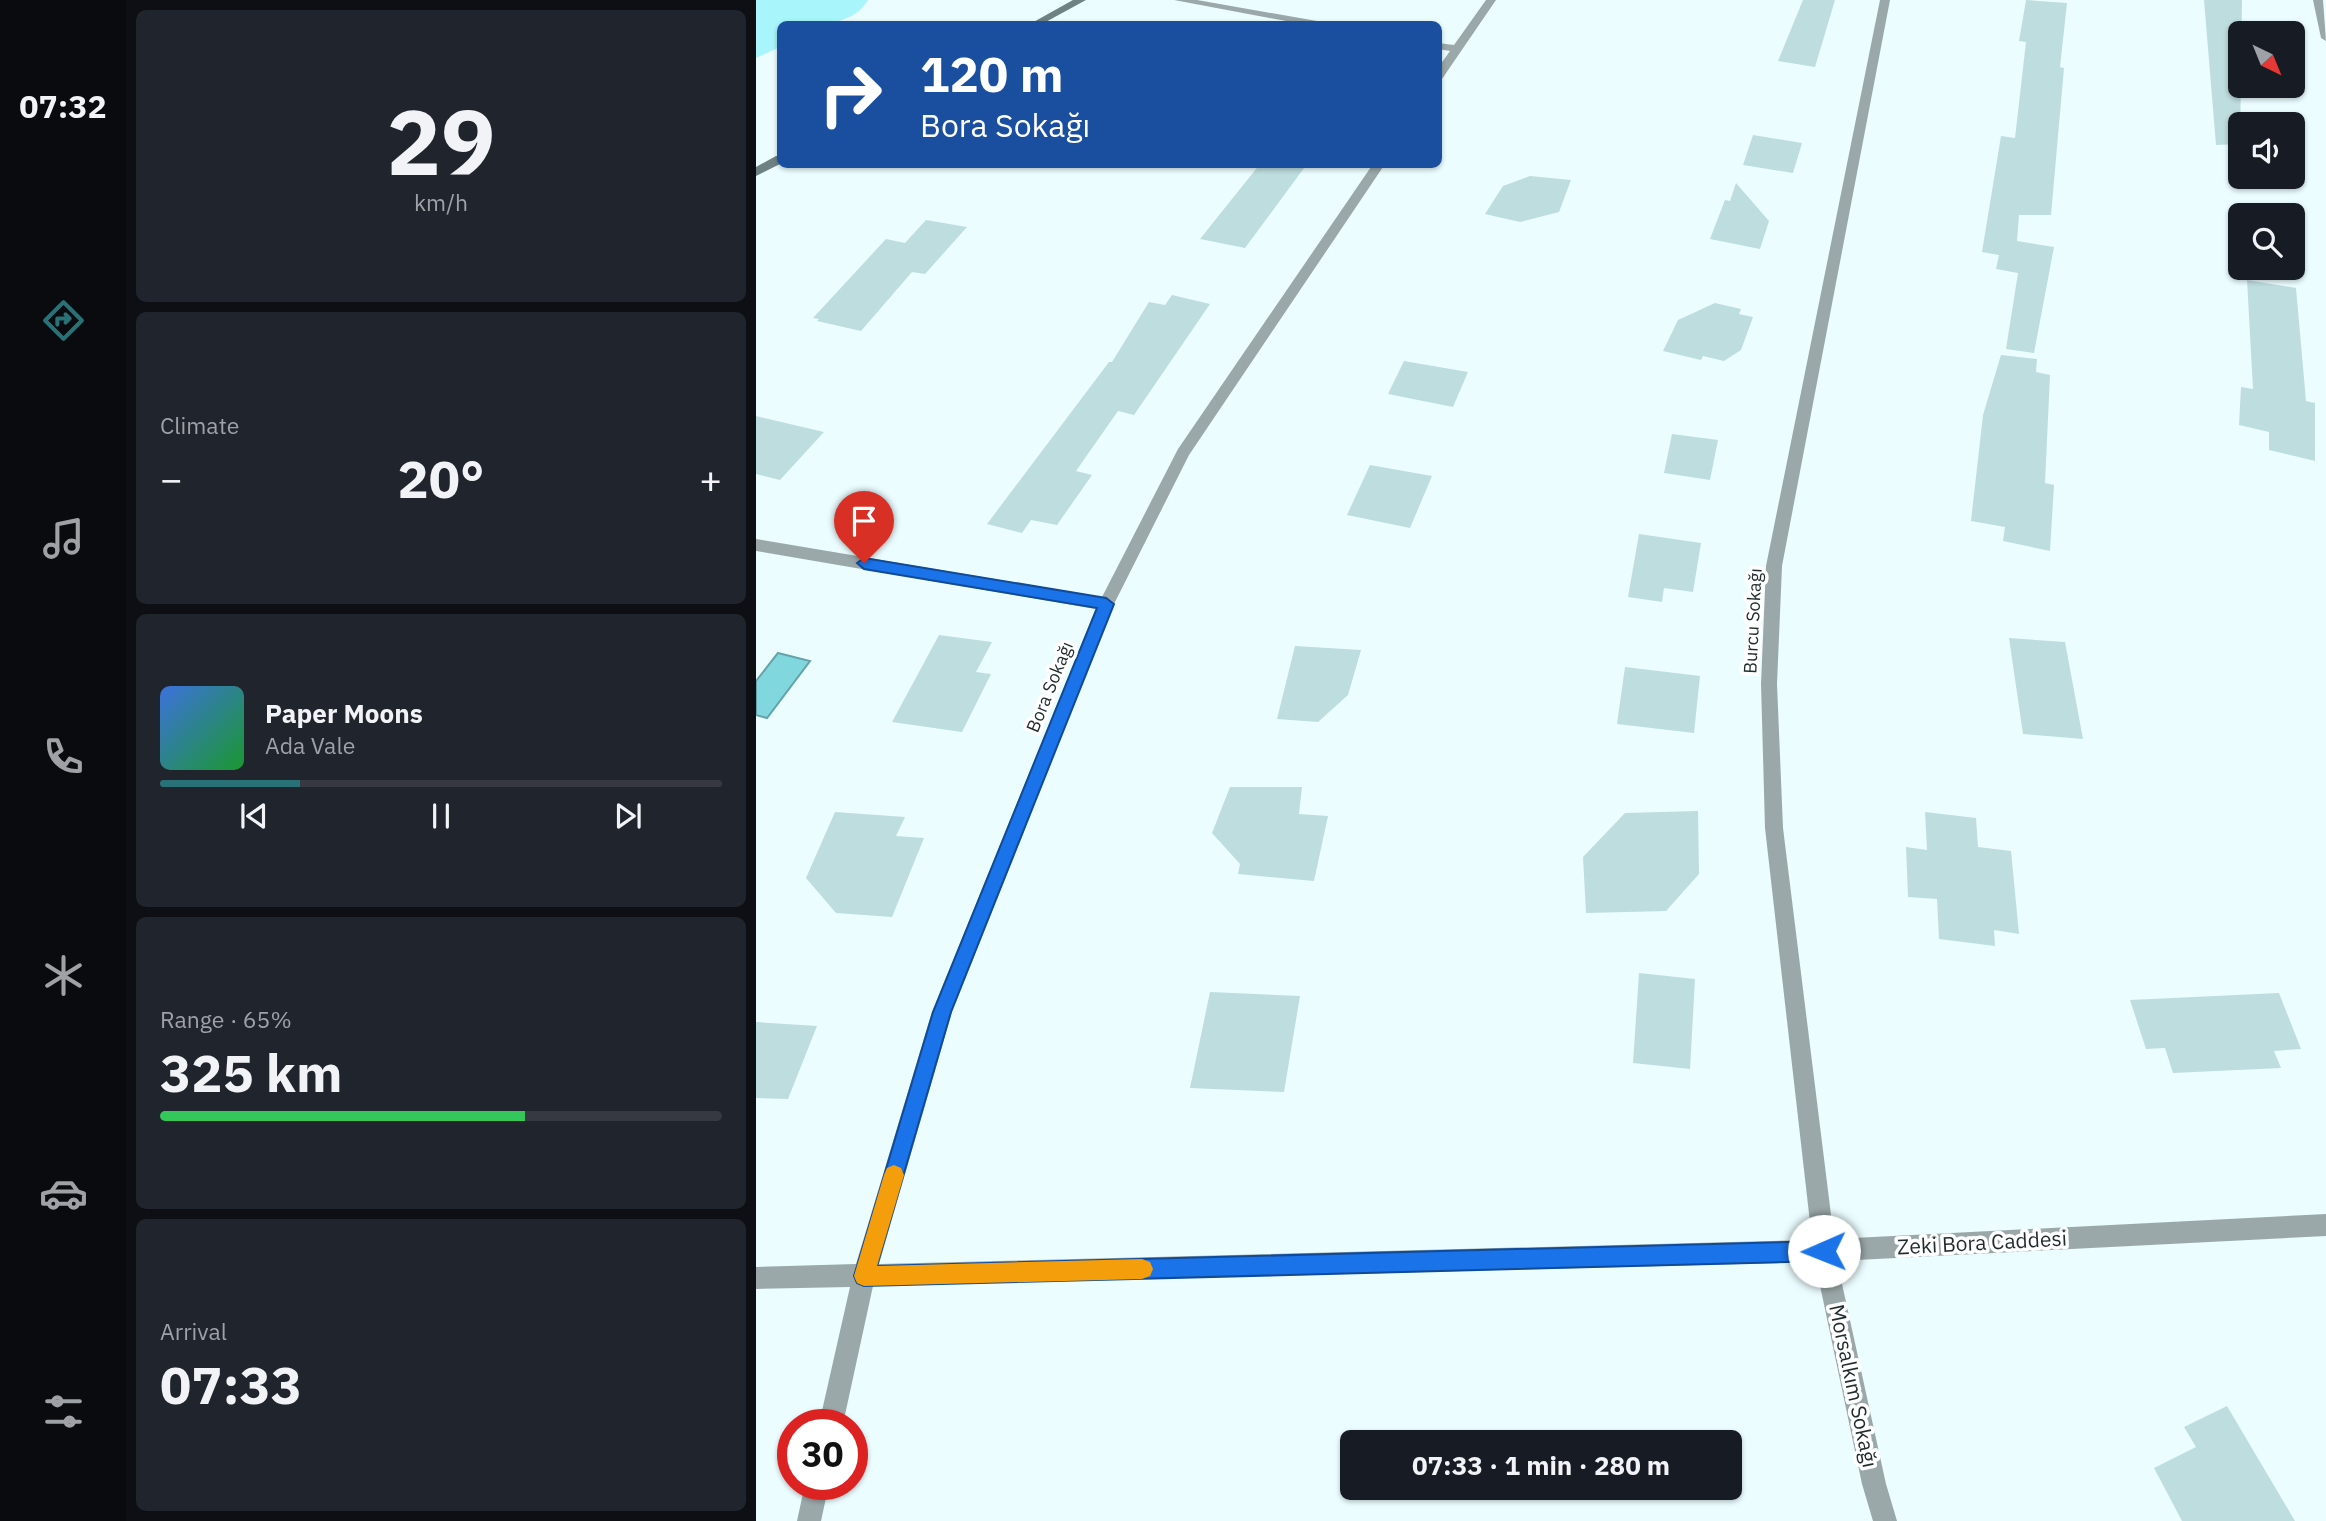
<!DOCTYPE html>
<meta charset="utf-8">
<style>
body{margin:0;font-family:"IBM Plex Sans",sans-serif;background:#20242c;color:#f1f3f6;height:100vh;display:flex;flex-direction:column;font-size:26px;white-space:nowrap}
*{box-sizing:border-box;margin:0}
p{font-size:23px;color:#9ea1a6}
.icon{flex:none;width:38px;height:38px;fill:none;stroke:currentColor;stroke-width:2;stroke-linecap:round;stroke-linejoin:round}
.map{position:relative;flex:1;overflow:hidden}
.side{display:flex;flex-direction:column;gap:10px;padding:10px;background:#0d0f14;width:630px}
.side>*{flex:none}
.hud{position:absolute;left:21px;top:21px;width:665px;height:147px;border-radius:10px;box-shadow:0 2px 5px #0004;background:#1a4fa0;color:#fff;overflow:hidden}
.needle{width:46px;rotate:137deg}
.fabs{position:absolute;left:1472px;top:21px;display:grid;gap:14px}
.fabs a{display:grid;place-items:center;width:77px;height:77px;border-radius:10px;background:#171b24;box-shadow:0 2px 5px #0004;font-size:35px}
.speed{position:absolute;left:21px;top:1409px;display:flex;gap:14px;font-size:35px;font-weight:700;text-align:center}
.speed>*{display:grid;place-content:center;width:91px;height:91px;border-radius:50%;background:#171b24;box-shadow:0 2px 5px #0004;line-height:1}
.speed .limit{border:10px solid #d22;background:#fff;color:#111}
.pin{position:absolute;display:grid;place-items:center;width:60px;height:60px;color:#fff;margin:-72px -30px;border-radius:50% 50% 50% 0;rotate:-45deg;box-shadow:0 0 7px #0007}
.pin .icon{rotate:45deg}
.me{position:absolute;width:77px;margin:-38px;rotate:269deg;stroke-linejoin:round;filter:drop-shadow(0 0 5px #0008)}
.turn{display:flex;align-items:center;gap:24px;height:147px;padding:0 28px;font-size:32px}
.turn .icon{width:91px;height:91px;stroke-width:2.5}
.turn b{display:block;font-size:49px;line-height:60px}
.big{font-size:52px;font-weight:700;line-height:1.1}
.side .card{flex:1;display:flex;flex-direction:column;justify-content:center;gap:10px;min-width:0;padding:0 24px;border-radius:10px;background:#20242c}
.side .dial{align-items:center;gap:0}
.dial b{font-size:91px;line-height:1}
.song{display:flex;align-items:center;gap:21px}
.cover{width:84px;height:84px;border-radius:10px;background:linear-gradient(135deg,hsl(220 70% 55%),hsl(130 70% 35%))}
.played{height:7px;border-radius:4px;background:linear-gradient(90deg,#287277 25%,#363941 25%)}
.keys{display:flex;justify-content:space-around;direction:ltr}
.heat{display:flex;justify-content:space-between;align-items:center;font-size:38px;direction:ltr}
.charge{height:10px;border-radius:5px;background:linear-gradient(90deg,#34c759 65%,#363941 0)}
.trip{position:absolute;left:584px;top:1430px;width:402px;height:70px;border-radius:10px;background:#171b24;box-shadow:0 2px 5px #0004;font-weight:700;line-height:70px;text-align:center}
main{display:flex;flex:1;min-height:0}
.tab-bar{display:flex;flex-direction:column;width:126px;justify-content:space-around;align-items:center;background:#090b0e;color:#9ea1a6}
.tab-bar .icon{width:49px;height:49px}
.tab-bar .current{color:#287277}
.tab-bar b{font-size:32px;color:#f1f3f6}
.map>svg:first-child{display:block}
.green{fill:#a8f5fb}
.water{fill:#80d7de;stroke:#63a3a9;stroke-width:2}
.building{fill:#bedddf}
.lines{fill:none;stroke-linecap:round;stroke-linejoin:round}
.street{fill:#9ba8a9;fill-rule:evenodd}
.secondary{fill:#6f8283;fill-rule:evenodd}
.route{fill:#1a73e8;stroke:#114b97;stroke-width:2}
.slow{fill:#f59e0b}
.labels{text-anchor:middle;stroke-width:7;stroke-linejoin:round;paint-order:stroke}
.street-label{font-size:18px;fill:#1f2b2c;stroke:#fff}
.near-street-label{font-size:21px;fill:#1f2b2c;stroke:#fff}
</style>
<main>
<nav class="tab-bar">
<b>07:32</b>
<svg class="icon current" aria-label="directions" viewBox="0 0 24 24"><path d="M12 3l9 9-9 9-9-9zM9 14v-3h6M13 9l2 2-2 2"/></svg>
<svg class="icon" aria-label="music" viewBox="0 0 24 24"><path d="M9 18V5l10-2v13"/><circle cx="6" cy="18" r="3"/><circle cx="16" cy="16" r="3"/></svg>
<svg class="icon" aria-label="phone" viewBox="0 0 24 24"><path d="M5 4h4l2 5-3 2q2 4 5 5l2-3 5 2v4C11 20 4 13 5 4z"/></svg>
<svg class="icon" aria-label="climate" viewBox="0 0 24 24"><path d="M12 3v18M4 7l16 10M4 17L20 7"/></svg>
<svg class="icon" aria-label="car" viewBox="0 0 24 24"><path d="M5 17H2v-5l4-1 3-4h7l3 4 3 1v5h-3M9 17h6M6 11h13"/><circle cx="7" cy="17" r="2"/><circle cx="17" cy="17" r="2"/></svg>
<svg class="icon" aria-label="filters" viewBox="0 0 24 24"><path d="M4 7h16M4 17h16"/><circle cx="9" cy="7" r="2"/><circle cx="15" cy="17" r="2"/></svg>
</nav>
<section class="side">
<div class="card dial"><b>29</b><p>km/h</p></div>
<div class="card"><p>Climate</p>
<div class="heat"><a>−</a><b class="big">20°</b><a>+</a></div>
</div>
<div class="card">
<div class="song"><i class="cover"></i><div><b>Paper Moons</b><p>Ada Vale</p></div></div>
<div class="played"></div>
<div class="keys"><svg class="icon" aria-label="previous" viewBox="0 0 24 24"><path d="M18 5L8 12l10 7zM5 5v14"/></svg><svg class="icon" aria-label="pause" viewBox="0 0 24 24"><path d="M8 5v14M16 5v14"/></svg><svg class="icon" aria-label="next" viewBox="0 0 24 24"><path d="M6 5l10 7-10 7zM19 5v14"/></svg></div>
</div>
<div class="card"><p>Range · 65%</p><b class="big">325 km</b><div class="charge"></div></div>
<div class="card"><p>Arrival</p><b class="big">07:33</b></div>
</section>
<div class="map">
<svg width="1570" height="1521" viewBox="0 0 1570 1521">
<rect width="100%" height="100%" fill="#ebfdff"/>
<path class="green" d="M0,0h112c-17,29 -58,24 -88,24v23l-24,11z"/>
<path class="water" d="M22,653l32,8 -43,57 -11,-3v-34z"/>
<g class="building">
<path d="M1047,0h32l-20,67 -37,-6z"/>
<path d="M1270,0l41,3 -7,64 4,1 -13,147h-32l-2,26 37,6 -20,106 -28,-4 12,-76 -22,-4 3,-14 -17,-3 19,-116 14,2 11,-96 -7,-1z"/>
<path d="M1448,0h38l-2,144 -24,1z"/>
<path d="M997,135l49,8 -9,30 -50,-8z"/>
<path d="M504,164h47l-62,84 -45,-9z"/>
<path d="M774,176l41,4 -12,32 -39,10 -35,-8 18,-28z"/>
<path d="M980,183l33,38 -9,28 -50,-10 15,-39 5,1z"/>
<path d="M170,220l41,7 -42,47 -13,-2 -51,59 -44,-10 2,-2 -6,-1 73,-79 19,4z"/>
<path d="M1491,280l49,8 10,113 9,2v58l-46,-11v-18l-30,-7 2,-38 12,2z"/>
<path d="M416,295l38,9 -76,111 -16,-4 -42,60 16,4 -35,50 -26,-5 -9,13 -35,-9 122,-162h3l37,-60 16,3z"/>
<path d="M959,303l26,6 -2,5 14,3 -12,33 -17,11 -21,-5 -2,4 -38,-9 15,-31z"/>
<path d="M1245,355l36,4 -1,13 14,3 -5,108 9,2 -4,66 -47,-10 2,-14 -34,-6 12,-106z"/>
<path d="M648,361l64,11 -15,35 -65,-13z"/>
<path d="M0,416l68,16 -44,48 -24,-6z"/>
<path d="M916,434l46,6 -8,40 -46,-7z"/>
<path d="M614,465l62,11 -22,52 -63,-13z"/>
<path d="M883,534l62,9 -8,49 -29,-4 -2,14 -34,-5z"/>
<path d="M183,635l53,7 -16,30 15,2 -29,58 -70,-10z"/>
<path d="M1253,638l56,4 18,97 -60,-5z"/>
<path d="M539,646l66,4 -13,45 -30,27 -41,-3z"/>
<path d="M869,667l75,9 -6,57 -77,-9z"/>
<path d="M474,787h72l-3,27 29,2 -14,65 -76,-7 2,-10 -28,-31z"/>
<path d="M942,811l1,63 -33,37 -80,2 -3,-56 42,-44z"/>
<path d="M79,812l70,5 -9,19 28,2 -32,79 -56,-4 -30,-35z"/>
<path d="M1169,812l51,6 2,29 33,4 8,83 -25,-4 1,16 -56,-7 -2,-40 -29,-2 -2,-50 21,3z"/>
<path d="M883,973l56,6 -5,90 -57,-6z"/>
<path d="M454,992l90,4 -16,96 -94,-4z"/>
<path d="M1523,993l22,56 -27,2 7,17 -108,5 -8,-25 -19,1 -16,-49z"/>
<path d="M0,1022l61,4 -29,73 -32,-1z"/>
<path d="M1471,1406l68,115h-113l-28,-53 42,-21 -12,-20z"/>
</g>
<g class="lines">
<g class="street">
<path d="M418,0h23l120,21 5,3h-20z"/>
<path d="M730,0h10l-54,79 -4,1v-12l12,-17 -12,-2v-6l16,2z"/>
<path d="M1124,0h10l-108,566 -5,118 6,144 51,411 492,-25v22l-489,25 49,223 11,37h-24l-11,-37 -47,-222 -942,24 -30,138h-24l31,-137 -94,2v-22l100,-3 76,-252 164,-403 -340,-58v-12l346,58 76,-148 195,-285h12l-196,291 -75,149 -162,408 -73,252 933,-24 -47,-412 -4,-144 5,-118z"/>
<path d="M1557,0h10l3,41 -5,-3z"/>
<path d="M49,1484h24l-8,37h-24z"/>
</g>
<g class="secondary">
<path d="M317,0h13l-44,24h-12z"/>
<path d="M20,156h4v8l-24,12v-9z"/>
</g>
</g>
<path class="route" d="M108,558l242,40 8,6 -163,408 -74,254 947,-25 7,3 3,7 -3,7 -7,3 -960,25 -7,-3 -3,-7 79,-264 164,-404 -233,-39 -7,-6z"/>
<path class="slow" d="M138,1165l7,3 3,7 -27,91 265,-7 8,3 3,7 -3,7 -8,3 -278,7 -7,-3 -3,-7 30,-101 3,-7z"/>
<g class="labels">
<g class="street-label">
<text transform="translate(997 621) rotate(-87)" y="6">Burcu Sokağı</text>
<text transform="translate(294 687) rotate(-68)" y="6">Bora Sokağı</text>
</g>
<g class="near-street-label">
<text transform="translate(1226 1243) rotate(-3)" y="7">Zeki Bora Caddesi</text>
<text transform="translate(1097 1386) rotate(78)" y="7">Morsalkım Sokağı</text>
</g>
</g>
</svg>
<div class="fabs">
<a><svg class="needle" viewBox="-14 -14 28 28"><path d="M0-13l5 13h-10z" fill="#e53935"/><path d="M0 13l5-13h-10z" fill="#9ea1a6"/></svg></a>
<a><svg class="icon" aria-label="sound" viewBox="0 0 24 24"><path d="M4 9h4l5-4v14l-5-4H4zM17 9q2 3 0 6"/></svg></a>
<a><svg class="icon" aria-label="search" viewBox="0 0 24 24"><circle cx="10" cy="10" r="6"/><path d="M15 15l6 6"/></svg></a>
</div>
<div class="speed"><div class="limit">30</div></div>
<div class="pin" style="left:108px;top:563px;background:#d93025"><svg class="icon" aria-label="arrive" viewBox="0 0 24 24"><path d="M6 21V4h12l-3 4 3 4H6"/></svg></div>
<svg class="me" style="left:1068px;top:1251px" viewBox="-20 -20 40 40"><circle r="19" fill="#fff"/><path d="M0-13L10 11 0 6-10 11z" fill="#1a73e8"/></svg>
<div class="trip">07:33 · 1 min · 280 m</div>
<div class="hud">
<div class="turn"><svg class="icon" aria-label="right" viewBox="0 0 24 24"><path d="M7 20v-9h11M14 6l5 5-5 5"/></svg><div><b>120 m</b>Bora Sokağı</div></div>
</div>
</div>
</main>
